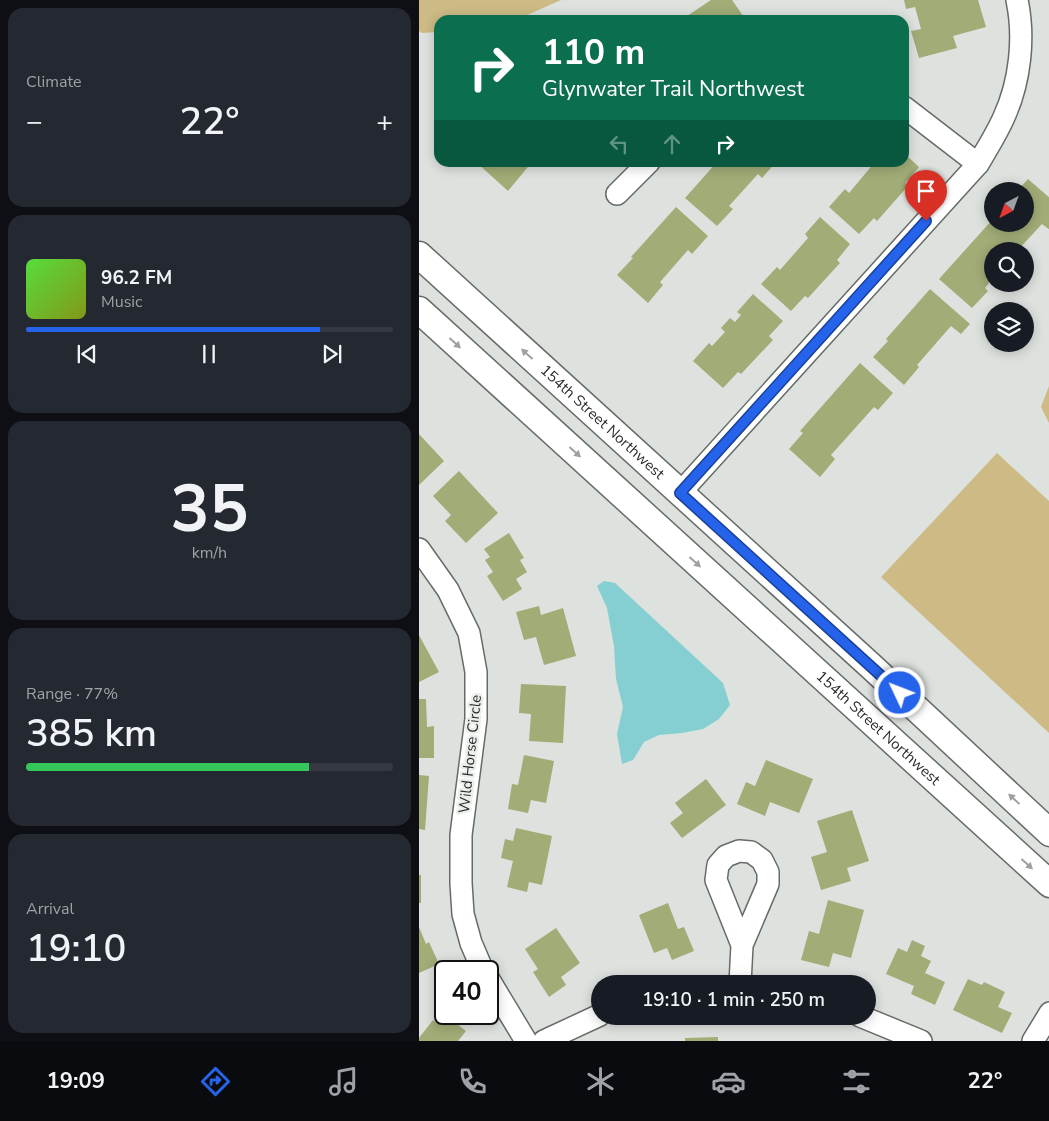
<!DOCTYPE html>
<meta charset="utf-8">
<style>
body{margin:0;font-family:"Nunito Sans",sans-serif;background:#242831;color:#f1f3f6;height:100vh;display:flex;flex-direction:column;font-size:19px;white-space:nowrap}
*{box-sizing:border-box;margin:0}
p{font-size:16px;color:#9ea1a6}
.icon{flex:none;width:28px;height:28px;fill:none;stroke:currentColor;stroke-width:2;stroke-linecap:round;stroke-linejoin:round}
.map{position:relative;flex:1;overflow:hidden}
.panel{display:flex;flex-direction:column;gap:8px;padding:8px;background:#0d0f14;width:419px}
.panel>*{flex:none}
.guide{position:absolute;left:15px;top:15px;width:475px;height:152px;border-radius:15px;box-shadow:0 2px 12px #0003;background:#0b6e4f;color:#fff;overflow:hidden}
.needle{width:32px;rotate:221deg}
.controls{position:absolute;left:565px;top:182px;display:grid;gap:10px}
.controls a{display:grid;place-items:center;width:50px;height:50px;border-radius:50%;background:#171b24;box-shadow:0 2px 12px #0003;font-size:25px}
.speed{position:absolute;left:15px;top:960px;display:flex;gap:10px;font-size:25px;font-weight:700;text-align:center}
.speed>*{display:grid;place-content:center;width:65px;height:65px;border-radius:50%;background:#171b24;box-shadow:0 2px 12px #0003;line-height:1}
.speed .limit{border:2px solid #111;border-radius:8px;background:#fff;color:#111}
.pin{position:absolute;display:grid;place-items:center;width:42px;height:42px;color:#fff;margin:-51px -21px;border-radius:50% 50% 50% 0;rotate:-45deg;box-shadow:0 0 5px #0007}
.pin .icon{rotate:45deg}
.me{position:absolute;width:55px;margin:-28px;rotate:313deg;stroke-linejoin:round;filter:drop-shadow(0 0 4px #0008)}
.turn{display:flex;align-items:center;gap:18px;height:105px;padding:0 25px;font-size:22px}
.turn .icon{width:65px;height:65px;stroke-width:2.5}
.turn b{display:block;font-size:35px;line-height:42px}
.lanes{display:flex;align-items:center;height:48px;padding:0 25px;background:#0003;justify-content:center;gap:25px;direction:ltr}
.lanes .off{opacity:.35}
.big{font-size:38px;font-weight:600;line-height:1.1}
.panel .card{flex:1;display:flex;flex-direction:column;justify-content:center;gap:8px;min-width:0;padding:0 18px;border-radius:15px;background:#242831}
.panel .dial{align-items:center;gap:0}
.dial b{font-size:65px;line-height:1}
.song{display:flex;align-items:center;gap:15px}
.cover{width:60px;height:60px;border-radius:8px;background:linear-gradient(135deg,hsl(110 70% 55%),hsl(70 70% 35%))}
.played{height:5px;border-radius:2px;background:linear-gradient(90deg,#2563eb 80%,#363941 80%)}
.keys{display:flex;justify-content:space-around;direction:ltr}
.heat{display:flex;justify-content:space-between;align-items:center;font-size:28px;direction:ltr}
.charge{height:8px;border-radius:4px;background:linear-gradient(90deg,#34c759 77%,#363941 0)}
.trip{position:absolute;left:172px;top:975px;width:285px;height:50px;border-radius:25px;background:#171b24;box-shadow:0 2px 12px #0003;font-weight:600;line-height:50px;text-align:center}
.tab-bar{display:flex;height:80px;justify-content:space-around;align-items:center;background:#090b0e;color:#9ea1a6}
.tab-bar .icon{width:35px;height:35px}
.tab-bar .current{color:#2563eb}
.tab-bar b{font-size:22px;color:#f1f3f6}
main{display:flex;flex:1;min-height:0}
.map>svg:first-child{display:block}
.green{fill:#cdba85}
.water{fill:#85cfd2}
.building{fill:#a1ac77}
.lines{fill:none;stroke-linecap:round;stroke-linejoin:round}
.minor-casing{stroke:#676b67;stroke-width:24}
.tertiary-casing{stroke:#676b67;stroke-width:29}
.minor{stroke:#fff;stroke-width:21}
.tertiary{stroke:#fff;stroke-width:26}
.oneway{fill:#9fa09f}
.route-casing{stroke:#184099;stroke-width:12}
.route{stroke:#2563eb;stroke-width:9}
.labels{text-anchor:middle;stroke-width:5;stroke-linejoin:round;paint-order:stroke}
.street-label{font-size:15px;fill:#2a2c2a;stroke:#ebefeb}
</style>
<main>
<section class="panel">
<div class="card"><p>Climate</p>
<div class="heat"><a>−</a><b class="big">22°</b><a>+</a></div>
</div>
<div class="card">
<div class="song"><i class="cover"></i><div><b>96.2 FM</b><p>Music</p></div></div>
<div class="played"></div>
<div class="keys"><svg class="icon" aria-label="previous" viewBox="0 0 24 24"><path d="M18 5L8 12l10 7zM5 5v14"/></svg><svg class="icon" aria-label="pause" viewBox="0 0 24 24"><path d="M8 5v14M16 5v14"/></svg><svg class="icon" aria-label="next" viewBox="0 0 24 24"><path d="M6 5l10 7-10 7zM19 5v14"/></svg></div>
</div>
<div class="card dial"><b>35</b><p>km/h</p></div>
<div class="card"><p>Range · 77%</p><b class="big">385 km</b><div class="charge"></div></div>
<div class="card"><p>Arrival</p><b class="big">19:10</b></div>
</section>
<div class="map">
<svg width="631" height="1041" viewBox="0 0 631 1041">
<rect width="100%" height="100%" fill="#dee2de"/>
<g class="green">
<path d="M0,0h142l-36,16 -15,4h-71v12l-17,1 -3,-2z"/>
<path d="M630,386l1,37h-1l-8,-16z"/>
<path d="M578,453l52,48v232l-168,-156z"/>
</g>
<path class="water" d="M185,581l11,2 108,100 7,22 -11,14 -16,10 -21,4 -23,2 -15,7 -11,18 -11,4 -5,-30 6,-27 -7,-28 -2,-33 -7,-38 -10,-22z"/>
<g class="building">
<path d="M292,0h21l14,20h-65z"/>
<path d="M485,0h74l8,27 -33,9 4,12 -38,10 -8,-27 10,-2 -6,-22 -9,2z"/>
<path d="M485,153l15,14 -14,16 3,3 -31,35 -3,-3 -15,16 -30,-27 16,-18 4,4 26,-31h29z"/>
<path d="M57,162h56l-24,29z"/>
<path d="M298,162h59l-14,16 -4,-4 -29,32 4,3 -16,17 -32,-28z"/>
<path d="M609,179l22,19v32l-8,-6 -25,27h-24v27l-8,10 3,3 -16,17 -33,-29 54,-60v5h32v-33h-8z"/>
<path d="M257,207l32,29 -16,18 -4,-4 -28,32 3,3 -15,18 -31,-28 16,-17 -2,-1z"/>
<path d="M401,217l30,27 -13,16 3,3 -32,35 -3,-2 -14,15 -30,-27 16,-17 3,3 28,-32 -3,-4z"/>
<path d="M511,289l40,35 -9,10 -10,-8 -34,39 2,2 -15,18 -31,-28 15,-16 -2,-2z"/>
<path d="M334,294l30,27 -14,15 4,4 -32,34 -3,-2 -15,16 -30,-27 16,-18 3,3 13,-14 -4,-4 9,-10 5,4 6,-7 -4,-3z"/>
<path d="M441,363l33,30 -15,17 -4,-3 -43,48 4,4 -15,18 -31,-28 14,-16 -3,-2z"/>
<path d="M0,434l25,27 -25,24z"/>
<path d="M40,471l39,42 -32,30 -21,-22 6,-6 -18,-19z"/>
<path d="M90,533l15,25 -4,2 7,12 -11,7 6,10 -19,12 -16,-25 6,-4 -8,-12 5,-3 -6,-8z"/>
<path d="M120,606l2,9 22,-7 13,48 -32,9 -8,-28 -12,3 -8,-28z"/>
<path d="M0,635l20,37 -20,10z"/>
<path d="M102,684l45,2 -3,57 -34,-2 2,-27 -12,-1z"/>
<path d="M0,699h7l1,28 7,-1v32h-15z"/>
<path d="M105,755l30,6 -8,42 -15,-3 -3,13 -20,-4 4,-25 6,1z"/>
<path d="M347,760l47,19 -14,34 -29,-11 -5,14 -28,-12 9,-22 9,4z"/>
<path d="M0,775l10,1 -4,54 -6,-1z"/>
<path d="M287,779l20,26 -44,33 -12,-15 13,-10 -8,-10z"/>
<path d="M433,810l17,51 -22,7 4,13 -30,9 -10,-33 16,-5 -10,-31z"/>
<path d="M97,828l36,8 -10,49 -13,-3 -2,10 -20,-5 6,-26 -12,-3 4,-19 8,2z"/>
<rect x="0" y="875" width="2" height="28"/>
<path d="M409,900l36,10 -13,48 -18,-5 -4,14 -28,-7 8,-29 10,3z"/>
<path d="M249,903l10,26 6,-2 10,24 -22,9 -5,-12 -13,5 -15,-38z"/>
<path d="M0,927l7,17 3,-2 10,22 -20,9z"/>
<path d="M137,928l24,35 -19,14 5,8 -17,12 -16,-25 5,-3 -13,-20z"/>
<path d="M493,940l13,6 -4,10 10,5 -6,12 20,9 -10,23 -24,-11 3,-8 -28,-12 12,-26 9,4z"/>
<path d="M549,979l14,6 2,-3 21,10 -7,15 14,6 -10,20 -49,-23z"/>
<path d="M25,1014l22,17 -8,10h-39v-3l14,-18 4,3z"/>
<path d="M299,1037v4h-33v-3z"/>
</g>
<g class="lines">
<defs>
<g id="minor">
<path d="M485,107l74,57"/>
<path d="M198,194l32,-32"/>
<path d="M261,493l298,-329c9,-15 19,-31 26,-47 16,-35 21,-79 13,-117"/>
<path d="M0,549l29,41 21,43 7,39v47l-15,116v48l2,31 8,29 12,28"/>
<path d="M69,978l38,63"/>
<path d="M321,984l2,-39 26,-61v-12l-6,-12 -11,-8 -12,-1 -13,5 -8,9 -2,15 26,65"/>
<path d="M441,1016l61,25"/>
<path d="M125,1041l56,-26"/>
<path d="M614,1041l17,-28"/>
</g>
<g id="tertiary">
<path id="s1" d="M0,255l454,413 177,165"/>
<path id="s2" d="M0,310l631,574"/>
</g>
</defs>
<use href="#minor" class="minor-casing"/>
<use href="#tertiary" class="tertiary-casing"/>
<use href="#minor" class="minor"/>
<use href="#tertiary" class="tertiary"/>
</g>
<defs><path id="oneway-solid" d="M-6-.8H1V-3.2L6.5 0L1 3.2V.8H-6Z" transform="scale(1.25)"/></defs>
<g class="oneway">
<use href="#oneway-solid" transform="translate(36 343) rotate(42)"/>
<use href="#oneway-solid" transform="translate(108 354) rotate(-138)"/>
<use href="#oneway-solid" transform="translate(156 452) rotate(42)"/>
<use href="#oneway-solid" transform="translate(276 562) rotate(42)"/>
<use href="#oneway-solid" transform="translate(595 799) rotate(-137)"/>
<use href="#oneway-solid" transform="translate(608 864) rotate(42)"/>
</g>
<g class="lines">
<defs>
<path id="route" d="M481,693l-220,-200 246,-272"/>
</defs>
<use href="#route" class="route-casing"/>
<use href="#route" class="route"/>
</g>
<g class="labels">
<g class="street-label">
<text dy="5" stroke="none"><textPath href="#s1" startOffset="248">154th Street Northwest</textPath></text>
<text dy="5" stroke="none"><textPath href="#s2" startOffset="621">154th Street Northwest</textPath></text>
<text transform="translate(51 754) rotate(-84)" y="5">Wild Horse Circle</text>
</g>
</g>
</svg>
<div class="controls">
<a><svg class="needle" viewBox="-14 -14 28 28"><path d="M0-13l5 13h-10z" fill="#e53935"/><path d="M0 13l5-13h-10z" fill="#9ea1a6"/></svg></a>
<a><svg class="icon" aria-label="search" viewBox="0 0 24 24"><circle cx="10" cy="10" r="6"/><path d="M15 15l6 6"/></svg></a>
<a><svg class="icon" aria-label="layers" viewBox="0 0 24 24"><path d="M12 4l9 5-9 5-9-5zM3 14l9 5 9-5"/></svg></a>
</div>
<div class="speed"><div class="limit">40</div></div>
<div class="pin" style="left:507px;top:221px;background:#d93025"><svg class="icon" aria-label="arrive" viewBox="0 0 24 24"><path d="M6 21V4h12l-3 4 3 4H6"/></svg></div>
<svg class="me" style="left:481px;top:693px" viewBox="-20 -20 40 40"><circle r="17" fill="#2563eb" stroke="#fff" stroke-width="3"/><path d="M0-11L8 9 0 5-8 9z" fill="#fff"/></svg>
<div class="trip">19:10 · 1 min · 250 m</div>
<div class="guide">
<div class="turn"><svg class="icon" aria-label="right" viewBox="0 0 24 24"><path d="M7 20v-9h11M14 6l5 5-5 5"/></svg><div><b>110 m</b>Glynwater Trail Northwest</div></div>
<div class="lanes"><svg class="icon off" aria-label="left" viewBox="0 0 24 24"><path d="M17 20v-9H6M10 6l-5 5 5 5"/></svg><svg class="icon off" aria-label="ahead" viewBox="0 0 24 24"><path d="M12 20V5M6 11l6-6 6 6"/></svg><svg class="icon" aria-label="right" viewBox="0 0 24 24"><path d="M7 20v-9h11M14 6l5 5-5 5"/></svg></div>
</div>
</div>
</main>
<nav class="tab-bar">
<b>19:09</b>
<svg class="icon current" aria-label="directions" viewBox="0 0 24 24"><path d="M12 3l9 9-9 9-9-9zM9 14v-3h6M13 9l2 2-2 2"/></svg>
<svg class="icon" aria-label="music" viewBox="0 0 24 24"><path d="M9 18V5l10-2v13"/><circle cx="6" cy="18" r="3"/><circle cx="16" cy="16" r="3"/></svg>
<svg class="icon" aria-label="phone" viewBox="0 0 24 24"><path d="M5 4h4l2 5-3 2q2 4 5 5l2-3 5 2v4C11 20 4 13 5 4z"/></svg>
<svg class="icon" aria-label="climate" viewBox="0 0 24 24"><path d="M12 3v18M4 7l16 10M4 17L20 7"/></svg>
<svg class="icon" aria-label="car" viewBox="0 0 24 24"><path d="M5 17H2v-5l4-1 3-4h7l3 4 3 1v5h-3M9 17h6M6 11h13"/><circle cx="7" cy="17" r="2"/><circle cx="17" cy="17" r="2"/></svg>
<svg class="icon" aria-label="filters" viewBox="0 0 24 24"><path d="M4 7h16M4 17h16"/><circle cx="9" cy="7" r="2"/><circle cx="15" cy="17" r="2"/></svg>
<b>22°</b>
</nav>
